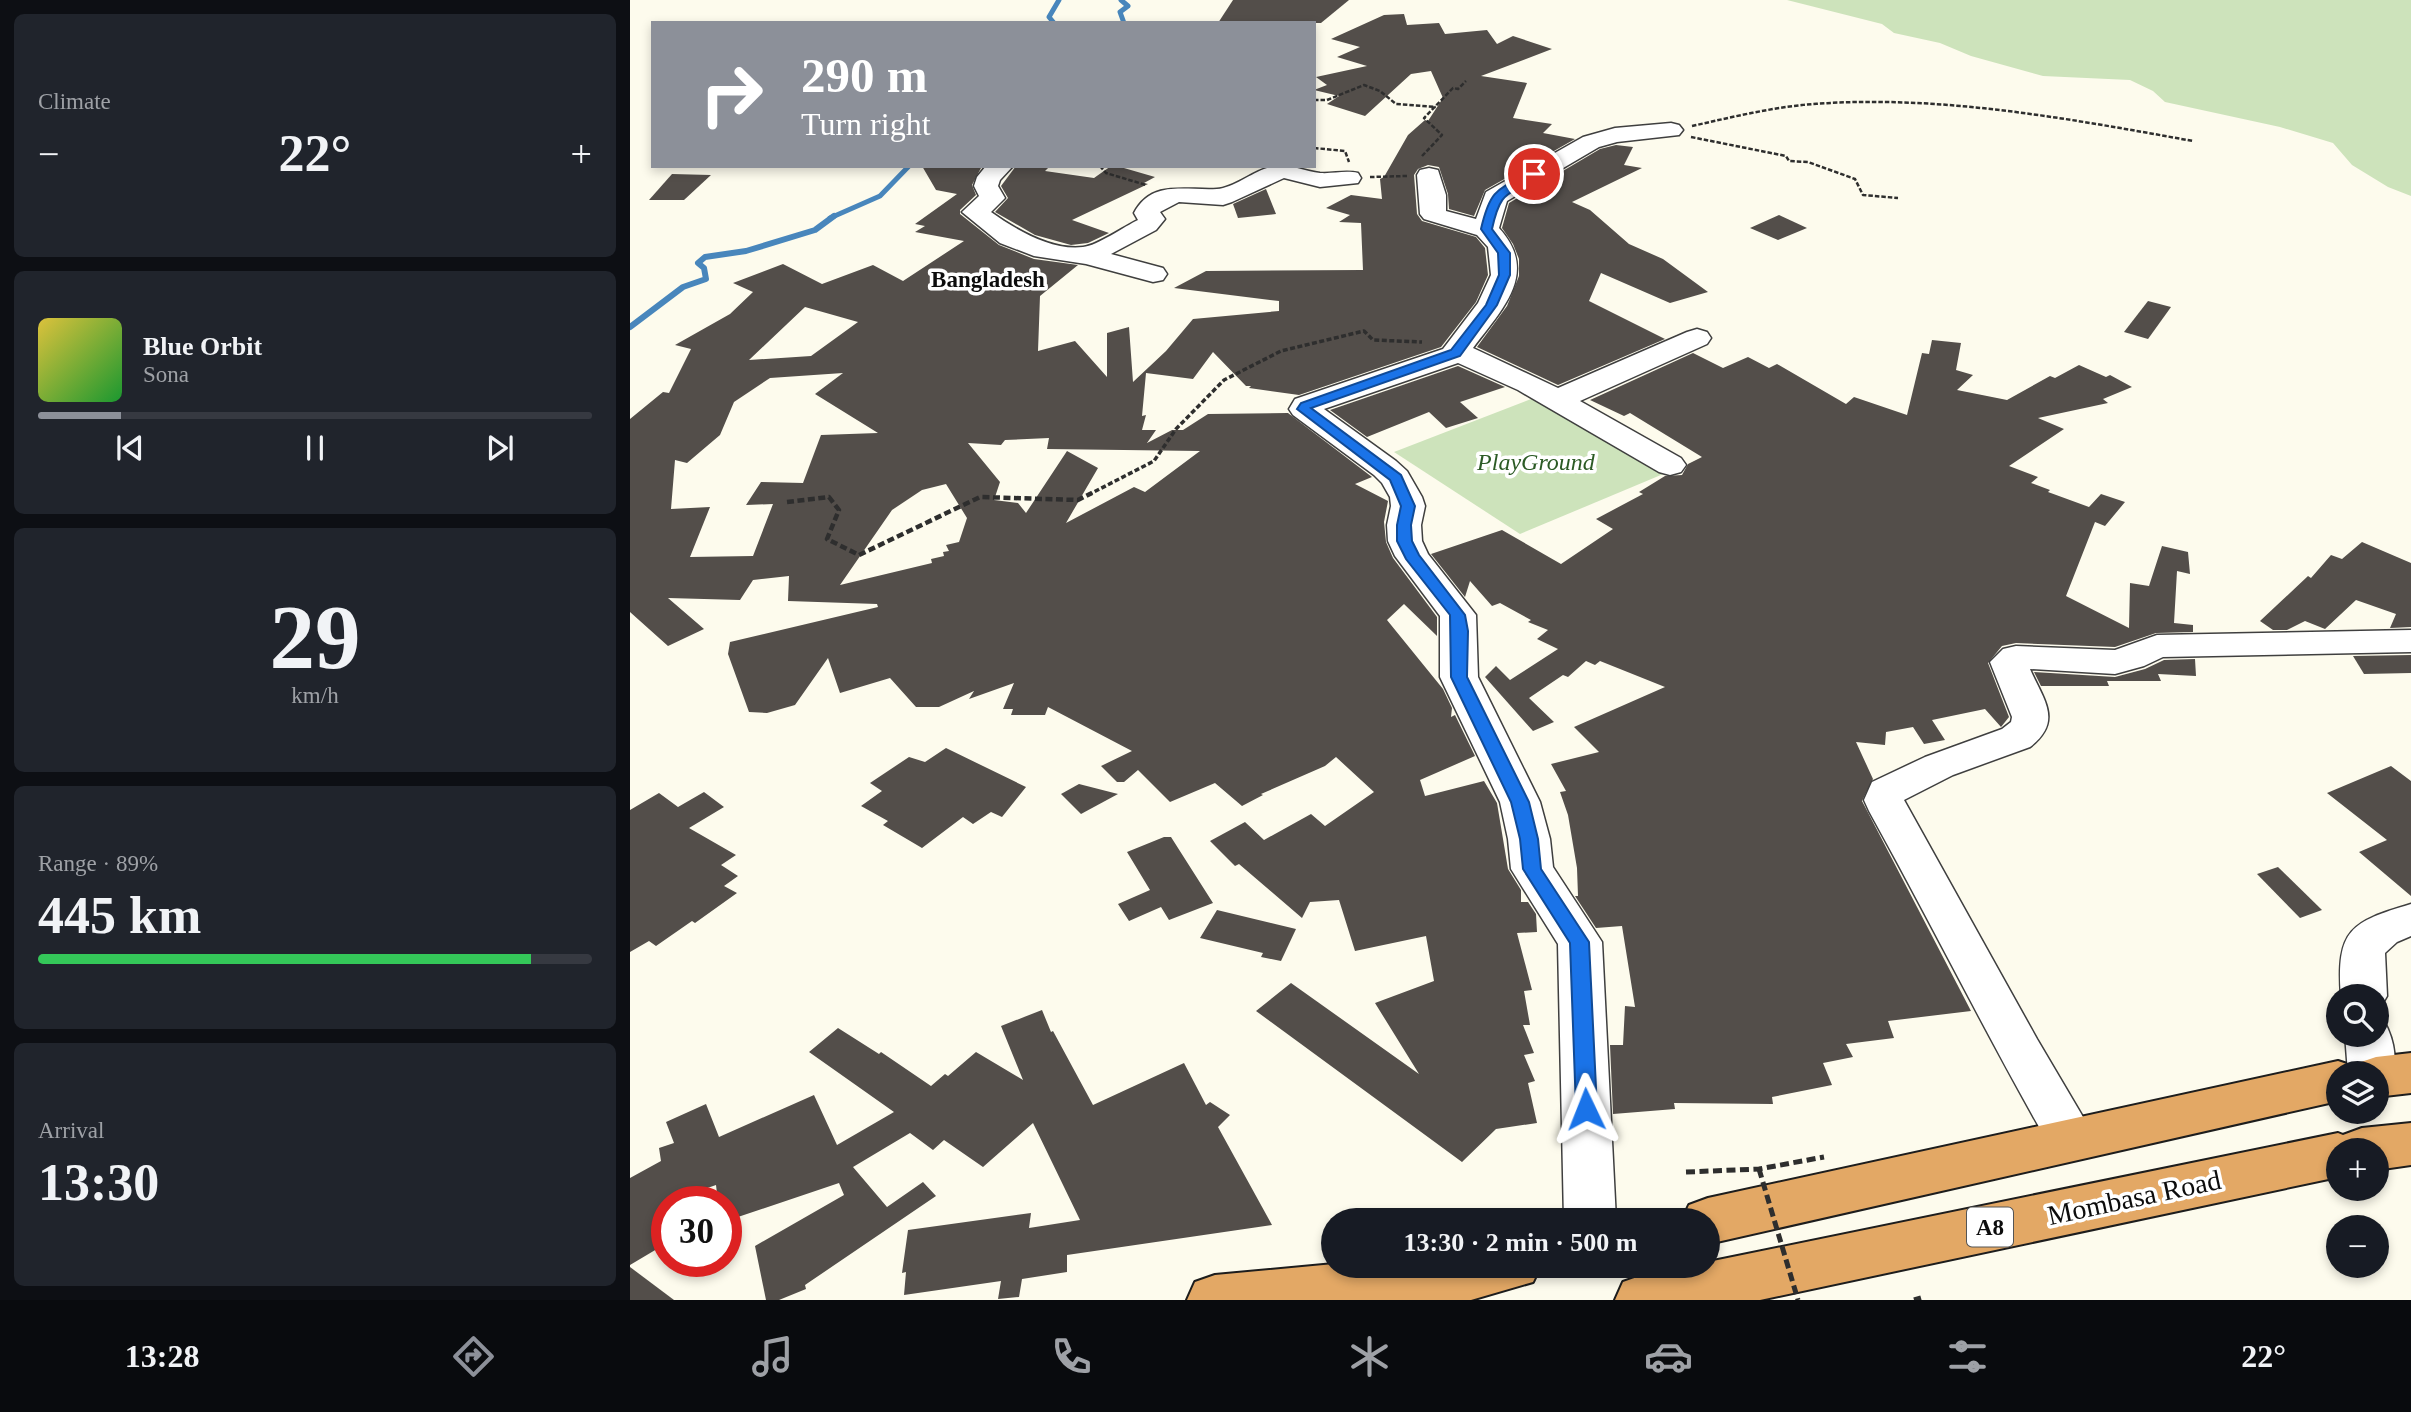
<!DOCTYPE html>
<meta charset="utf-8">
<style>
body{margin:0;font-family:"Times New Roman",serif;background:#20242c;color:#f1f3f6;height:100vh;display:flex;flex-direction:column;font-size:26px;white-space:nowrap}
*{box-sizing:border-box;margin:0}
p{font-size:23px;color:#9ea1a6}
.icon{flex:none;width:38px;height:38px;fill:none;stroke:currentColor;stroke-width:2;stroke-linecap:round;stroke-linejoin:round}
.map{position:relative;flex:1;overflow:hidden}
.details{display:flex;flex-direction:column;gap:14px;padding:14px;background:#0d0f14;width:630px}
.details>*{flex:none}
.banner{position:absolute;left:21px;top:21px;width:665px;height:147px;border-radius:0px;box-shadow:0 4px 10px #0003;background:#8c9099;color:#fff;overflow:hidden}
.buttons{position:absolute;left:1696px;top:984px;display:grid;gap:14px}
.buttons a{display:grid;place-items:center;width:63px;height:63px;border-radius:50%;background:#171b24;box-shadow:0 4px 10px #0003;font-size:35px}
.speed{position:absolute;left:21px;top:1186px;display:flex;gap:14px;font-size:35px;font-weight:700;text-align:center}
.speed>*{display:grid;place-content:center;width:91px;height:91px;border-radius:50%;background:#171b24;box-shadow:0 4px 10px #0003;line-height:1}
.speed .limit{border:10px solid #d22;background:#fff;color:#111}
.pin{position:absolute;display:grid;place-items:center;width:60px;height:60px;color:#fff;margin:-30px;border:4px solid #fff;border-radius:50%;box-shadow:0 2px 7px #0007}
.me{position:absolute;width:77px;margin:-38px;rotate:358deg;stroke-linejoin:round;filter:drop-shadow(0 0 5px #0008)}
.turn{display:flex;align-items:center;gap:24px;height:147px;padding:0 35px;font-size:32px}
.turn .icon{width:91px;height:91px;stroke-width:2.5}
.turn b{display:block;font-size:49px;line-height:60px}
.big{font-size:52px;font-weight:700;line-height:1.1}
.details .widget{flex:1;display:flex;flex-direction:column;justify-content:center;gap:10px;min-width:0;padding:0 24px;border-radius:10px;background:#20242c}
.details .dial{align-items:center;gap:0}
.dial b{font-size:91px;line-height:1}
.song{display:flex;align-items:center;gap:21px}
.cover{width:84px;height:84px;border-radius:10px;background:linear-gradient(135deg,hsl(50 70% 55%),hsl(130 70% 35%))}
.played{height:7px;border-radius:4px;background:linear-gradient(90deg,#8c9099 15%,#363941 15%)}
.keys{display:flex;justify-content:space-around;direction:ltr}
.heat{display:flex;justify-content:space-between;align-items:center;font-size:38px;direction:ltr}
.charge{height:10px;border-radius:5px;background:linear-gradient(90deg,#34c759 89%,#363941 0)}
.trip{position:absolute;left:691px;top:1208px;width:399px;height:70px;border-radius:35px;background:#171b24;box-shadow:0 4px 10px #0003;font-weight:700;line-height:70px;text-align:center}
.tabs{display:flex;height:112px;justify-content:space-around;align-items:center;background:#090b0e;color:#9ea1a6}
.tabs .icon{width:49px;height:49px}
.tabs .on{color:#8c9099}
.tabs b{font-size:32px;color:#f1f3f6}
main{display:flex;flex:1;min-height:0}
.map>svg:first-child{display:block}
.green{fill:#cde3bb}
.lines{fill:none;stroke-linecap:round;stroke-linejoin:round}
.stream-far1{stroke:#4886bc;stroke-width:5}
.stream{stroke:#4886bc;stroke-width:6}
.building{fill:#534e4a;fill-rule:evenodd}
.minor-casing{stroke:#3f3f3f;stroke-width:3}
.highway-casing{stroke:#1d1d1d;stroke-width:4}
.path-far3{stroke:#2e2e2e;stroke-width:2.5;stroke-dasharray:4.5 2;stroke-linecap:butt}
.path-far2{stroke:#2e2e2e;stroke-width:3.5;stroke-dasharray:5 2.5;stroke-linecap:butt}
.path-far1{stroke:#2e2e2e;stroke-width:4.5;stroke-dasharray:7 3.5;stroke-linecap:butt}
.path{stroke:#2e2e2e;stroke-width:5;stroke-dasharray:9 4.5;stroke-linecap:butt}
.minor{fill:#fff;fill-rule:evenodd}
.highway{fill:#e3a865;fill-rule:evenodd}
.path-bridge{stroke:#2e2e2e;stroke-width:5;stroke-dasharray:9 4.5;stroke-linecap:butt}
.route{fill:#1a73e8;stroke:#114b97;stroke-width:2}
.labels{text-anchor:middle;stroke-width:7;stroke-linejoin:round;paint-order:stroke}
.far-quarter-label{font-size:23px;font-weight:bold;fill:#0c0c0c;stroke:#fff}
.shield{fill:#fff;stroke:#555;stroke-width:2}
.shield-label{font-size:23px;font-weight:bold;fill:#0c0c0c}
.park-label{font-size:24px;font-style:italic;fill:#2c5b25;stroke:#fff}
.near-street-label{font-size:28px;fill:#0c0c0c;stroke:#fff}
</style>
<main>
<section class="details">
<div class="widget"><p>Climate</p>
<div class="heat"><a>−</a><b class="big">22°</b><a>+</a></div>
</div>
<div class="widget">
<div class="song"><i class="cover"></i><div><b>Blue Orbit</b><p>Sona</p></div></div>
<div class="played"></div>
<div class="keys"><svg class="icon" aria-label="previous" viewBox="0 0 24 24"><path d="M18 5L8 12l10 7zM5 5v14"/></svg><svg class="icon" aria-label="pause" viewBox="0 0 24 24"><path d="M8 5v14M16 5v14"/></svg><svg class="icon" aria-label="next" viewBox="0 0 24 24"><path d="M6 5l10 7-10 7zM19 5v14"/></svg></div>
</div>
<div class="widget dial"><b>29</b><p>km/h</p></div>
<div class="widget"><p>Range · 89%</p><b class="big">445 km</b><div class="charge"></div></div>
<div class="widget"><p>Arrival</p><b class="big">13:30</b></div>
</section>
<div class="map">
<svg width="1781" height="1300" viewBox="0 0 1781 1300">
<rect width="100%" height="100%" fill="#fdfbed"/>
<g class="green">
<path d="M1157,0h624v196l-23,-9 -36,-22 -19,-22 -53,-16 -115,-25 -12,-11 -23,-11 -87,-4 -72,-20 -31,-13 -46,-10 -12,-9z"/>
<path d="M919,392l131,75 -160,67 -126,-82z"/>
</g>
<g class="lines">
<g class="stream-far1">
<path d="M491,0l7,6 -8,6 4,11"/>
<path d="M424,23l-5,-6 10,-17"/>
<path d="M200,218l50,-22 29,-30"/>
</g>
<path class="stream" d="M0,327l53,-40 23,-8 -2,-11 -6,-5 7,-6 41,-6 69,-21 19,-14"/>
</g>
<g class="building">
<path d="M603,0h116l-28,23h-103z"/>
<path d="M774,14l3,11 32,-2 6,11 42,-4 10,14 16,-8 39,13 -71,27 46,7 -14,35 39,6 -9,9 32,6 -90,51 -11,26 -25,-7 -1,-15 -9,-27 -11,-2 -10,4 -4,6 3,39 5,7 54,16 9,11 3,27 -12,27 -35,45 -142,48 -50,-7 2,-2h-5l-33,-34 -20,27 -47,-6 -4,43 4,-1 -4,15h14l-9,13 25,-13h11l25,-16 80,-1 84,64 -17,7 33,17 -4,21 2,20 7,16 44,59v19l-33,-32 -17,16 56,69 9,19 -1,9 4,-2 20,41 -55,24 5,16 59,-15 13,22 11,66 13,21v12h7l8,12 1,18 -20,1 15,57 -8,1 6,34h-7l11,28 -10,2 11,26 -7,2 9,40 -41,6 -34,33 -206,-151 35,-28 128,91 -44,-71 59,-22 -8,-45 -71,15 -16,-51 -29,2 -8,16 -63,-54 -4,2 -25,-25 35,-19 19,18 47,-26 14,12 49,-34 -38,-35 -11,9 -64,28 2,1 -21,11 -27,-23 -45,19 -32,-32 -14,12h-7l-16,-16 31,-15 -84,-44 -3,8h-34l2,-6h-10l11,-26 -45,16 5,-8 -35,16h-23l-26,-29 -50,15 -12,-35 -33,47 -28,8 -18,-1 -21,-58 2,-12 148,-35 -1,-3 -89,-3 1,-25 -36,4 -13,20 -72,-2 36,31 -36,17 -38,-34v-193l33,-27 6,1 22,-44 -16,-4 55,-31 23,-22 -20,-9 50,-19 39,20 51,-19 30,16 61,-40 -49,-9 10,-6 -10,-2 42,-30 -21,-4 -14,-24h60l-10,19 4,10 -16,15v4l39,31 35,14 44,6 -38,31 -2,55 37,-10 32,36v-44l22,-6 4,55 33,-31 27,-32 86,-8v-10l-105,-13 32,-17 157,-1 -2,-47 -22,-1 11,-7 -24,-7 25,-13 31,4 -2,-20 4,-2 24,-42 17,-15 3,1 15,-23 -12,-27 -20,3 -46,42 -38,-12 12,-8 -25,-6 13,-5 -11,-8 51,-11 -30,-9 23,-10 -29,-8 53,-24zM175,307l53,15 -47,34 -62,4zM213,373l-28,21 63,39 -57,2 -18,48 -42,-1 -15,23 27,-1 -20,52 -63,1 20,-50 -39,2 4,-49 12,3 33,-28 14,-33 36,-24zM419,438l-2,11 153,2 -55,41 -11,-5 -68,36 32,-55 -31,-17 -41,62 -8,-10 -24,-3 6,-18 -32,-39 33,2 4,-5zM316,484l21,34 -8,24 -13,3 3,6 -6,1 1,4 -13,3 1,4 -92,22 52,-75 30,-20z"/>
<path d="M986,145l17,2 -9,18 18,3 -70,34 18,8 39,34 34,15 45,33 -38,11 -69,-30 -12,28 76,38 -107,46 -81,-38 30,-41 12,-30v-17l-6,-15 -11,-16 7,-25 91,-54z"/>
<path d="M386,166h34l-5,5 49,7 17,-12h6l38,11 -11,6 4,1 -76,36 37,13 -21,10 -17,2 -36,-10 -40,-23 13,-14 -7,-12z"/>
<path d="M42,174l39,1 -27,25h-35z"/>
<path d="M636,189l10,25 -38,4 -5,-14z"/>
<path d="M1149,215l28,13 -29,12 -28,-12z"/>
<path d="M1518,301l23,6 -23,32 -24,-7z"/>
<path d="M1302,340l29,3 -5,27 17,5 -16,15 50,10 43,-24 5,2 24,-13 27,12 4,-2 22,12 -29,12 5,4 -70,15 26,11 -55,37 29,11 -7,6 19,7 -2,2 41,15 12,-13 24,8 -20,24 -10,-4 -29,74 63,32 1,-45 19,3 13,-40 26,6 2,22 -13,-3 -3,52 19,2v7l-37,1 -41,14 -99,-4 -14,3 -14,17 21,54 -8,10 -16,-18 -53,11 13,20 -21,4 -11,-17 -27,5 -1,13 -29,-3 17,37 -11,22 109,210 -83,10 6,17 -48,6 7,13 -30,6 9,22 -60,12 1,7 -99,-1 1,6 -62,5 -3,-69h13l2,-39 10,1 -13,-81 -26,2 -21,-32h3l-1,-28 -9,-53 -8,-23 6,-1 -15,-27 48,-12 -25,-25 91,-40 -65,-26 -5,4 -9,-4 -18,16 -5,-2 -34,23 25,24 -21,9 -48,-54 11,-11 14,14 48,-31 -21,-10 11,-9 -20,-8 3,-2 -31,-17 -8,3 -22,-25 -5,16 -34,-43 71,-24 59,34 52,-35 -17,-10 47,-25 -4,-2 26,-16 17,-1 6,-11 14,-7 -72,-44 -6,3 -34,-16 103,-47 30,15 25,-11 21,11 8,-4 69,40 8,-7 53,18 15,-62 7,1z"/>
<path d="M828,366l47,21 -45,15 18,16 -32,10 -17,-16 -62,25 -37,-27z"/>
<path d="M1732,542l49,21v64l-21,1 6,-14 -40,-14 -31,29 -20,-8 -18,9h-14l-13,-9 48,-45 3,2 20,-23 11,4z"/>
<path d="M1781,655v18l-47,1 -11,-18z"/>
<path d="M1565,659l1,17 -38,-2 3,7h-54l2,5h-68l-7,-14 81,5 30,-8 19,-9z"/>
<path d="M316,748l80,39 -24,30 -11,-5 -18,12 -10,-7 -41,31 -39,-23 5,-4 -27,-15 21,-15 -12,-8 39,-26 16,5z"/>
<path d="M1761,766l20,15v115l-52,-44 28,-12 -60,-47z"/>
<path d="M449,784l39,10 -37,20 -20,-20z"/>
<path d="M74,792l20,15 -35,21 47,27 -15,10 17,11 -14,10 13,7 -42,30 -3,-2 -36,25 -7,-5 -19,11v-142l29,-17 19,14z"/>
<path d="M534,837h7l42,66 -44,17 -8,-13 -32,14 -11,-17 32,-14 -23,-38z"/>
<path d="M1648,867l44,43 -22,8 -43,-44z"/>
<path d="M587,910l79,19 -15,32 -20,-4 2,-4 -63,-15z"/>
<path d="M412,1010l9,22 2,-1 40,74 91,-42 22,42 4,-3 20,13 -12,12 54,98 -205,30v17l-45,7 -3,18 -21,2 3,-18 -97,14 2,-23 -4,1 6,-43 123,-17 -2,15 51,-8 -47,-97 -50,44 -39,-27 -11,10 -23,-17 -57,34 34,40 36,-25 13,14 -131,89 1,4 -27,11h-13l-11,-54 89,-51 -5,-12 -113,38v-19h-8l-2,-17 -49,17v41l-37,22v-87l31,-17 -2,-13 15,-5 -8,-21 40,-18 13,33 95,-42 23,50 57,-33 -85,-60 29,-24 41,26 2,-2 50,34 14,-12 3,2 28,-24 47,28 -22,-54z"/>
<path d="M0,1267l44,33h-44z"/>
</g>
<g class="lines">
<defs>
<g id="minor">
<path d="M1041,123l8,2 4,5 -4,5 -62,7 -18,5 -92,54 -8,27c41,45 3,81 -26,120l85,40 129,-56 10,-3 10,3 4,6 -4,6 -127,57 101,57 5,7 -5,7 -11,3 -11,-3 -141,-82 -60,-27 -134,46 72,52 11,10 15,26 3,9 -4,19 1,16 6,13 48,61 2,62 62,125 10,37 3,28 49,75 14,278h-52l-6,-276 -47,-75 -3,-30 -8,-37 -60,-125v-61l-45,-60 -7,-15 -1,-16 4,-19 -1,-9 -8,-14 -8,-8 -81,-60 -4,-6 6,-10 148,-50 35,-46 13,-28 -3,-28 -11,-12 -53,-16 -4,-5 -3,-39 3,-5 9,-2 9,2 8,25v16l30,8 10,-27 97,-55 32,-9z"/>
<path d="M356,166h27l-13,14 -2,6 7,12 -14,14c24,17 60,39 92,35 14,-1 42,-21 55,-27l-4,-7c18,-34 52,-22 83,-24 16,-1 34,-16 50,-21 18,-7 35,3 53,5 13,1 25,-3 38,0l3,5 -3,5 -38,4 -36,-9 -52,24 -9,3 -44,-3 -19,10 5,7 -9,11 -45,24 52,14 4,6 -4,6 -10,2 -67,-18 -52,-8 -34,-13 -38,-31 17,-16 -5,-10 3,-9z"/>
<path d="M1781,630v22l-248,5 -19,9 -29,8 -85,-5c14,32 33,52 0,78l-77,28 -49,25 133,239 59,100 -8,14 -17,6 -17,-6c-65,-112 -122,-229 -185,-342l-5,-11 8,-18 53,-25 77,-28 9,-7 1,-5 -22,-55 13,-13 13,-3 99,4 42,-15z"/>
<path d="M1781,904v32l-14,6 -12,11 2,43 -7,12 -4,1v-13h-35c-5,-67 10,-74 70,-92z"/>
<path d="M1746,1019l8,2c11,20 15,45 5,65l-13,5v-18h-28l-3,-39h31z"/>
</g>
<g id="highway">
<path d="M1781,1053v40l-35,4v-24h-38v28l-630,143v-24h-26l7,-15 19,-7 630,-137 18,6 2,-4 18,-6z"/>
<path d="M1781,1123v42l-35,5v-20h-38v27l-578,123h-145l8,-18c27,-10 56,-17 85,-17v-3l630,-129 5,2 19,-7z"/>
<path d="M704,1264v1h207l-8,17 -62,18h-284l8,-18 20,-7z"/>
</g>
</defs>
<use href="#minor" class="minor-casing"/>
<use href="#highway" class="highway-casing"/>
<g class="path-far3">
<path d="M684,100h13l37,-15 16,6 16,13 40,3"/>
<path d="M1062,126c36,-8 73,-17 110,-21 130,-12 263,13 391,36"/>
<path d="M1061,137l95,19 3,5 19,1 47,17 8,16 35,3"/>
<path d="M684,148l31,3 4,11"/>
<path d="M792,156l20,-21 -18,-17 29,-30 5,1 8,-8"/>
<path d="M470,166l6,7 40,12"/>
<path d="M740,177l37,-1"/>
</g>
<path class="path-far2" d="M458,495l66,-34 22,-32 48,-49 57,-29 83,-20 9,9 49,2"/>
<path class="path-far1" d="M157,502l42,-5 10,13 -12,29 32,16 121,-58 98,3 14,-7"/>
<g class="path">
<path d="M1056,1172l73,-3 65,-12"/>
<path d="M1284,1300l7,-2"/>
</g>
<use href="#minor" class="minor"/>
<use href="#highway" class="highway"/>
<path class="path-bridge" d="M1129,1169l39,131"/>
</g>
<path class="route" d="M901,172l9,2c-29,25 -38,9 -48,55l18,24v22l-13,30 -37,51 -149,52 90,67 14,31 -4,19 1,16 7,14 46,60 3,16 -1,46 62,125 9,37 3,30 48,73 8,167 -4,6 -7,2 -7,-2 -3,-6 -6,-166 -47,-74 -3,-30 -9,-37 -60,-125 -1,-62 -44,-56 -9,-18v-16l4,-19 -11,-26 -93,-71 4,-6 150,-53 35,-45 13,-30 -1,-22 -17,-24c9,-39 15,-39 50,-57z"/>
<g class="labels">
<g class="far-quarter-label">
<text x="358" y="287">Bangladesh</text>
</g>
<rect class="shield" x="1337" y="1207.5" width="46" height="39" rx="5"/>
<g class="shield-label">
<text x="1360" y="1235">A8</text>
</g>
<g class="park-label">
<text x="906" y="470">PlayGround</text>
</g>
<g class="near-street-label">
<text transform="translate(1504 1197) rotate(-12)" y="10">Mombasa Road</text>
</g>
</g>
</svg>
<div class="buttons">
<a><svg class="icon" aria-label="search" viewBox="0 0 24 24"><circle cx="10" cy="10" r="6"/><path d="M15 15l6 6"/></svg></a>
<a><svg class="icon" aria-label="layers" viewBox="0 0 24 24"><path d="M12 4l9 5-9 5-9-5zM3 14l9 5 9-5"/></svg></a>
<a>+</a>
<a>−</a>
</div>
<div class="speed"><div class="limit">30</div></div>
<div class="pin" style="left:904px;top:174px;background:#d93025"><svg class="icon" aria-label="arrive" viewBox="0 0 24 24"><path d="M6 21V4h12l-3 4 3 4H6"/></svg></div>
<svg class="me" style="left:956px;top:1109px" viewBox="-20 -20 40 40"><path d="M0-17L14 15 0 8-14 15z" fill="#1a73e8" stroke="#fff" stroke-width="4"/></svg>
<div class="trip">13:30 · 2 min · 500 m</div>
<div class="banner">
<div class="turn"><svg class="icon" aria-label="right" viewBox="0 0 24 24"><path d="M7 20v-9h11M14 6l5 5-5 5"/></svg><div><b>290 m</b>Turn right</div></div>
</div>
</div>
</main>
<nav class="tabs">
<b>13:28</b>
<svg class="icon on" aria-label="directions" viewBox="0 0 24 24"><path d="M12 3l9 9-9 9-9-9zM9 14v-3h6M13 9l2 2-2 2"/></svg>
<svg class="icon" aria-label="music" viewBox="0 0 24 24"><path d="M9 18V5l10-2v13"/><circle cx="6" cy="18" r="3"/><circle cx="16" cy="16" r="3"/></svg>
<svg class="icon" aria-label="phone" viewBox="0 0 24 24"><path d="M5 4h4l2 5-3 2q2 4 5 5l2-3 5 2v4C11 20 4 13 5 4z"/></svg>
<svg class="icon" aria-label="climate" viewBox="0 0 24 24"><path d="M12 3v18M4 7l16 10M4 17L20 7"/></svg>
<svg class="icon" aria-label="car" viewBox="0 0 24 24"><path d="M5 17H2v-5l4-1 3-4h7l3 4 3 1v5h-3M9 17h6M6 11h13"/><circle cx="7" cy="17" r="2"/><circle cx="17" cy="17" r="2"/></svg>
<svg class="icon" aria-label="filters" viewBox="0 0 24 24"><path d="M4 7h16M4 17h16"/><circle cx="9" cy="7" r="2"/><circle cx="15" cy="17" r="2"/></svg>
<b>22°</b>
</nav>
